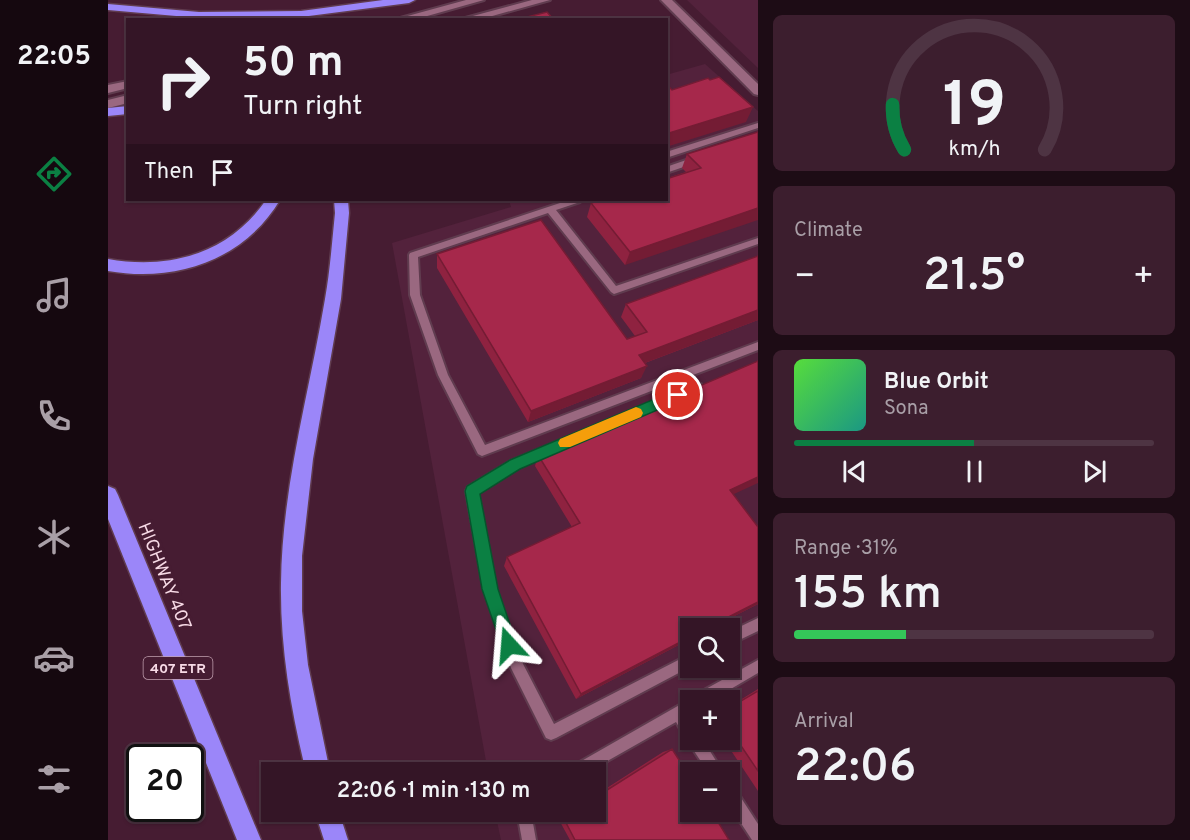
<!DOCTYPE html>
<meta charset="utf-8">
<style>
body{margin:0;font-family:Overpass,sans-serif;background:#3c1e2e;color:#f1f3f6;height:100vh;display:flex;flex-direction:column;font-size:22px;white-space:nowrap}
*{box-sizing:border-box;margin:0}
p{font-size:20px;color:#a99fa7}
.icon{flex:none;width:33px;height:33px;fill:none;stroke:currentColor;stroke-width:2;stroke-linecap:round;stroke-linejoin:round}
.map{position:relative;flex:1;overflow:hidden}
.drawer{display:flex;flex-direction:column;gap:15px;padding:15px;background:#1d0c15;width:432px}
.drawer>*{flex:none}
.top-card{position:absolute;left:18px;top:18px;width:542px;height:183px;border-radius:0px;box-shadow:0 2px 4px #0004,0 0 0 2px #4e3443;background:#341526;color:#f1f3f6;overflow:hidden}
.fabs{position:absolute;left:572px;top:618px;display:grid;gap:12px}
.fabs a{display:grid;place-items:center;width:60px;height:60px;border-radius:0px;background:#341526;box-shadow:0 2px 4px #0004,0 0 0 2px #4e3443;font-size:30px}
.speed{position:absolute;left:18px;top:744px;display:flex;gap:12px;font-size:30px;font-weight:700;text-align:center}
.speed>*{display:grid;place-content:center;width:78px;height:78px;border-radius:50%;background:#341526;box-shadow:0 2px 4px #0004,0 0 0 2px #4e3443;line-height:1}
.speed .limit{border:3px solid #111;border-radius:9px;background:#fff;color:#111}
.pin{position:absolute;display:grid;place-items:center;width:51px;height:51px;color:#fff;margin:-26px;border:3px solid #fff;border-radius:50%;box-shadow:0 2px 6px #0007}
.me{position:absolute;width:66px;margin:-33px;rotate:341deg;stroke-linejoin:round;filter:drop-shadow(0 0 4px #0008)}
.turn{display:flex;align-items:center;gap:21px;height:126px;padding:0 18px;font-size:27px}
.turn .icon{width:78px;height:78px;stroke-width:2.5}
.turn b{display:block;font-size:42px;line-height:51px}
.then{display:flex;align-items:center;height:57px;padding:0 18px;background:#0003;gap:12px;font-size:22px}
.big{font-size:45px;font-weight:600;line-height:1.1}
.drawer .card{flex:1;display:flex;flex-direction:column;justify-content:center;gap:9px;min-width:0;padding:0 21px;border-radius:9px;background:#3c1e2e}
.drawer .dial{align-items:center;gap:0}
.dial svg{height:156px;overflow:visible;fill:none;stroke:#4e3443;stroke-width:7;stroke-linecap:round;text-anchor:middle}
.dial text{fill:#f1f3f6;stroke:none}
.song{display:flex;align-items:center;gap:18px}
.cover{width:72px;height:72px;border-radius:9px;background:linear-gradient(135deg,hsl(110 70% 55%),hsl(170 70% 35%))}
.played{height:6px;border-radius:3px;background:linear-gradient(90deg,#0b8043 50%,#4e3443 50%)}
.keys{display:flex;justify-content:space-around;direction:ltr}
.heat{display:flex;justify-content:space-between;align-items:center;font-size:33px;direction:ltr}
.charge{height:9px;border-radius:4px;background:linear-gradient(90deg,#34c759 31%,#4e3443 0)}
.trip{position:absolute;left:153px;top:762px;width:345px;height:60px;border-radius:0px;background:#341526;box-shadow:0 2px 4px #0004,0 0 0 2px #4e3443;font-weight:600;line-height:60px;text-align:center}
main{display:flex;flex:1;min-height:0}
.dock{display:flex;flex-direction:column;width:108px;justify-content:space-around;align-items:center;background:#15080f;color:#a99fa7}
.dock .icon{width:42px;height:42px}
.dock .selected{color:#0b8043}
.dock b{font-size:27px;color:#f1f3f6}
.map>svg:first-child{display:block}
.built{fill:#53223c;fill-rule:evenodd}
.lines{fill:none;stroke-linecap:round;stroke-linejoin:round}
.service-casing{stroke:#603c4f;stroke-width:4}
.minor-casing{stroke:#603c4f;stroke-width:4}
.secondary-casing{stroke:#603c4f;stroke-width:4}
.motorway-casing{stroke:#603c4f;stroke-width:3}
.service{fill:#9a6880;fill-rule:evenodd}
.minor{fill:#9a6880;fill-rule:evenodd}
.secondary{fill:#9a6880;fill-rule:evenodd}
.motorway{fill:#9b86f9;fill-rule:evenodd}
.wall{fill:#8f2240}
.shaded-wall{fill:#741c34}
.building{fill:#a6284b;stroke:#741c34;stroke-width:1.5}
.route{fill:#0b8043;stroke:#07532c;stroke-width:1.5}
.slow{fill:#f59e0b}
.labels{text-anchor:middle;stroke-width:6;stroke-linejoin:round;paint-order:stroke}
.shield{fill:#461c32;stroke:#c2a1b0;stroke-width:1.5}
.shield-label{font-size:14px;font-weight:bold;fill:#f7dae6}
.near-street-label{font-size:18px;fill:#f7dae6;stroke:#461c32}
</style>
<main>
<nav class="dock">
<b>22:05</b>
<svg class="icon selected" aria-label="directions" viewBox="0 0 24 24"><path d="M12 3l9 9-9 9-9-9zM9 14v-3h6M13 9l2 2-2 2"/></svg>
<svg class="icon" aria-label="music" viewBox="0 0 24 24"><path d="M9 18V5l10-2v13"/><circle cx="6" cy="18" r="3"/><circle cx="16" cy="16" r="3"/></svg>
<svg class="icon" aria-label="phone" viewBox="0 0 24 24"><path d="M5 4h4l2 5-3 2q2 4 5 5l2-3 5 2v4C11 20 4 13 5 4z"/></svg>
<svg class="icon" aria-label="climate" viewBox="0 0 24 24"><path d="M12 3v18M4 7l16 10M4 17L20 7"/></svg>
<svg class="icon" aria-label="car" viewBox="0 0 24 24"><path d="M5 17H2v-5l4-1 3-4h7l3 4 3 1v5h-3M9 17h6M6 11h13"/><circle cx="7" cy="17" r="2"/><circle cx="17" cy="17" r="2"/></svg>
<svg class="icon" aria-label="filters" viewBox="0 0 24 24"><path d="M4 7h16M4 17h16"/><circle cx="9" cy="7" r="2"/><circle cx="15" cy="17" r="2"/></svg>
</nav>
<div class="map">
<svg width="650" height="840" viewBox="0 0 650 840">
<rect width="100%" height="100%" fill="#461c32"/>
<g class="built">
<path d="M579,0h71v68z"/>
<path d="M597,64l53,47v729h-257l-6,-28h101v-40h-108l-96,-529 119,-36 -2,-7h157v-125zM582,628h39v40h-39zM582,700h39v40h-39zM582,772h39v40h-39z"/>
</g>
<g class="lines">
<defs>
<g id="service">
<path d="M650,123v5l-92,30v-6z"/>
<path d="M587,157l4,3 -1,2 -32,11v-6z"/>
<path d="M461,200h12l-1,2 -24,8 60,76 142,-48v6l-144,50 -3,-2 -63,-79 -130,44 2,38 28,80 37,70 273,-103v8l-276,106 -4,-2 -40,-79 -28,-80 -1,-40 1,-2z"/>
<path d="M589,383l4,1 1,3 -1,3 -182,77 -41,26 18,96 25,71 33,64 136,-70v13l-134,71 -5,2 -5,-2 -35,-70 -27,-79 -18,-98 2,-4 43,-26z"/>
<path d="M650,618v13l-29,14v-13z"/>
<path d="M650,660v13l-46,27h-18l1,-5z"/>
<path d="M582,699l3,1h-3v13l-3,2 3,5v20h13l20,32h-15l-18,-27 -1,-7 -4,-1 -9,-15 -88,50h-19l2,-5z"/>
<path d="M621,785l5,2 24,37v16h-6l-23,-35z"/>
<path d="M409,812h14l5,28h-14z"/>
</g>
<path id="minor" d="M553,0h11l86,84v11l-4,-1z"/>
<g id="secondary">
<path d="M358,0h18l-71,20h-20z"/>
<path d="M424,0h18l-72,20h-20z"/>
<path d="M20,81v7l-20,5v-8z"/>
<path d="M20,95v8l-20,5v-8z"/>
</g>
<g id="motorway">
<path d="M275,0h32l-6,3 -108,14 -102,1 -91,-8v-6l91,8 102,-1z"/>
<path d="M20,106v8l-20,2v-8z"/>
<path d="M158,200h14c-36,60 -104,83 -172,71v-12c63,11 121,-6 158,-59z"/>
<path d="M226,200h14l1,13 -8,86 -28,160 -11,97v55l6,54 22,107h-24c-15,-61 -26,-125 -25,-189 1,-96 28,-189 44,-284 5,-28 7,-57 10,-86z"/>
<path d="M0,486l7,3 3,6 143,345h-24l-129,-321z"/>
<path d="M207,812h24l9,28h-24z"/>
</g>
</defs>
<use href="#service" class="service-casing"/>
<use href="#minor" class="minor-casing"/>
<use href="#secondary" class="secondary-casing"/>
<use href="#motorway" class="motorway-casing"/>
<use href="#service" class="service"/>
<use href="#minor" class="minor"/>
<use href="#secondary" class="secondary"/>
<use href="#motorway" class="motorway"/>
</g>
<g class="wall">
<path d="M650,132l-133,133 -38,-48 4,-14 95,-31 -4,-4 5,-14z"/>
<path d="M329,254l190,85 8,-3 -14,-19 5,-13 132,-48v64l-113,43 -4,15 -113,44 -91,-154z"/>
<path d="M430,455l195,39 25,110 -47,24h-21v11l-114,60 -72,-133 3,-9 65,-30 -37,-61z"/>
<path d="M650,689v102l-34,-51h5v-33z"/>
<path d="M564,749l57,91h-159l-12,-22 11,-6h27v-17l67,-43z"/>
</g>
<g class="shaded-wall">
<path d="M645,107l-7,15 -80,25v-13z"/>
<path d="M650,208v12l-133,45 5,-13z"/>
<path d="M650,310v10l-124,47 5,-12z"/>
<path d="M539,366l-6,12 -113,44 3,-11z"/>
<path d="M650,477v6l-37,17 9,-10z"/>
<path d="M650,602v2l-47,24h-4z"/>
<path d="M582,637v2l-114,60 5,-5z"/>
</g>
<g class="building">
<path d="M439,12l7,8h-39z"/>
<path d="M611,77l34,30 -87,27v-44l4,-2 2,2 36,-12 2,2z"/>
<path d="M650,132v76l-128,44 -39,-49 10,-3h65v-21l35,-11 -14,-14z"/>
<path d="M433,220l86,119 20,-7 -21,-28 132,-48v54l-119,45 8,11 -116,45 -94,-157z"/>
<path d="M650,361v116l-28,13 28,37v75l-51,26h-17v9l-109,57 -74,-137 73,-34 -42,-68z"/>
<path d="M650,691v80l-29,-43v-20z"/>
<path d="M564,749l18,28v35h22l17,28h-154l-12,-23 10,-5h23v-15z"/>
</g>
<path class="route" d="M570,389l7,6 -2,4 -163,70 -40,25 18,95 19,56 -2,5 -6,3 -6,-3 -21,-61 -17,-98 2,-5 43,-26z"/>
<path class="slow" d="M528,407l5,2 2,4 -2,4 -71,30h-10l-2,-4 2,-4z"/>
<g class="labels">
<rect class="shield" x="35.5" y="657" width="69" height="22" rx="4.5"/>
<g class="shield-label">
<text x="70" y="673">407 ETR</text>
</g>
<g class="near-street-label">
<text transform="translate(57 576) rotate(68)" y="6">HIGHWAY 407</text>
</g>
</g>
</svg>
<div class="fabs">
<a><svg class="icon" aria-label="search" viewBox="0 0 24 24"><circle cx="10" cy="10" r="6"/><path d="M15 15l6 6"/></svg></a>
<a>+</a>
<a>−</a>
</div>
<div class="speed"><div class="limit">20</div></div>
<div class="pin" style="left:570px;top:395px;background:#d93025"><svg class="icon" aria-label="arrive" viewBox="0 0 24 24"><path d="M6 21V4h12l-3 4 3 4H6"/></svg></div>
<svg class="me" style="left:401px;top:645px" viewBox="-20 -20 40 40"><path d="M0-17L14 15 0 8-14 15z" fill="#0b8043" stroke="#fff" stroke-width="4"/></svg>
<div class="trip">22:06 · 1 min · 130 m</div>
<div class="top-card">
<div class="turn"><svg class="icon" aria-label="right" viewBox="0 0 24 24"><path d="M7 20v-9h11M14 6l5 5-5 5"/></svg><div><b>50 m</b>Turn right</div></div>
<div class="then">Then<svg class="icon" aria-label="arrive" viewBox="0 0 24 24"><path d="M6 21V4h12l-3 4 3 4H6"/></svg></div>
</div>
</div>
<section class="drawer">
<div class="card dial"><svg viewBox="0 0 100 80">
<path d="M14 69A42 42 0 1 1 86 69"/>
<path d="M14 69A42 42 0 0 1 8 46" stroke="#0b8043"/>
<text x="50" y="56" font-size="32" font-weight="700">19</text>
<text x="50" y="72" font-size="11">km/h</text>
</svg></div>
<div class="card"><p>Climate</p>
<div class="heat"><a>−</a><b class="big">21.5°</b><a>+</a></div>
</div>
<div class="card">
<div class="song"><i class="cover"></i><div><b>Blue Orbit</b><p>Sona</p></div></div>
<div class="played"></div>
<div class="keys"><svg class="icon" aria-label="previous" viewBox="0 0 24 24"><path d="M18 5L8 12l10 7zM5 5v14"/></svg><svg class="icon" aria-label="pause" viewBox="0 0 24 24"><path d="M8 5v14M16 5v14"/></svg><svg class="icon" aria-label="next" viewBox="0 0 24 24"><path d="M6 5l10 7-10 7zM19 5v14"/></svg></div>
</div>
<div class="card"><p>Range · 31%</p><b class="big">155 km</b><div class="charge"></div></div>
<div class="card"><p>Arrival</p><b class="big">22:06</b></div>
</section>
</main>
